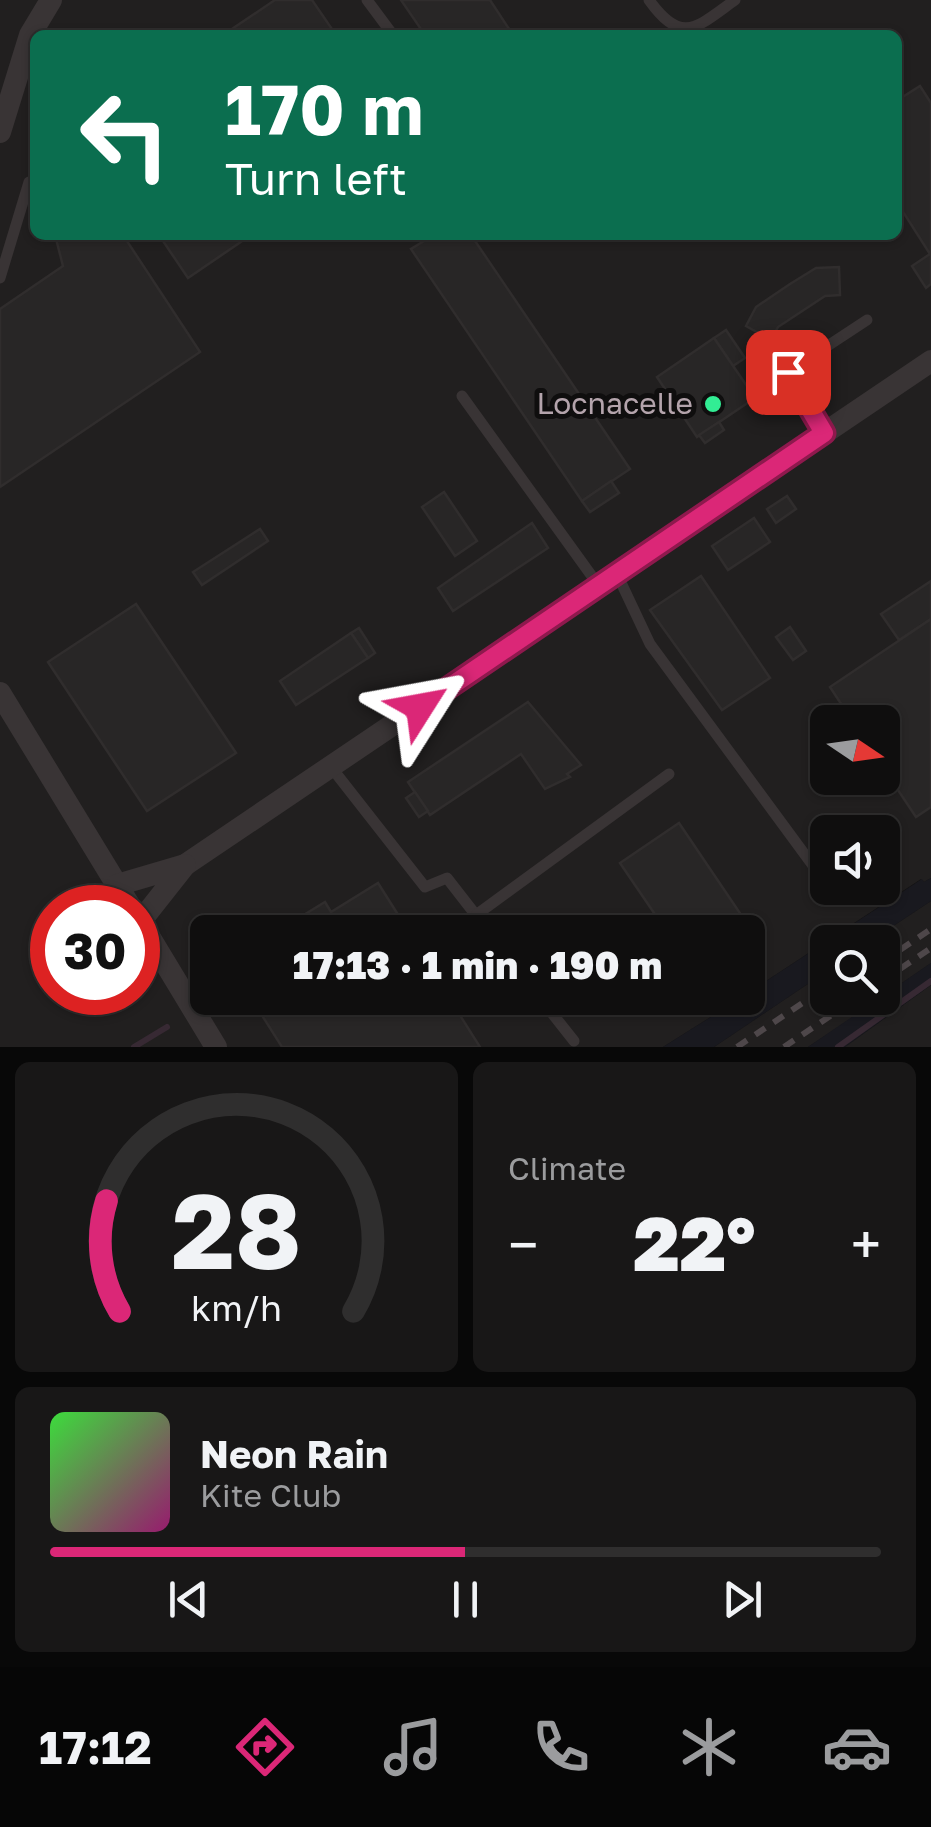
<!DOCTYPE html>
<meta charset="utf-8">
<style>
body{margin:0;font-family:"Golos Text",sans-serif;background:#181717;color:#f1f3f6;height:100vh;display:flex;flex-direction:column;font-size:38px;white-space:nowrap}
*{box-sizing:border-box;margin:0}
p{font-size:32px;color:#9b9c9e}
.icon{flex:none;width:55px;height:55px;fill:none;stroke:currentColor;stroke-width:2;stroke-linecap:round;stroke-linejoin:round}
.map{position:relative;height:1047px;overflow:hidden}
.drawer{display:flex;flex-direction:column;gap:15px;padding:15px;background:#080808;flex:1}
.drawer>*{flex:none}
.top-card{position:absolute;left:30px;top:30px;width:872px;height:210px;border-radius:15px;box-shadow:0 2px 8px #0004,0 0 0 2px #2f2e2e;background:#0b6e4f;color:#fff;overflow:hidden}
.needle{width:65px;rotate:103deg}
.buttons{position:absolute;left:810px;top:705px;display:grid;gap:20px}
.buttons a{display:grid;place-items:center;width:90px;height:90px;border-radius:15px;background:#0f0e0e;box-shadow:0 2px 8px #0004,0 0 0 2px #2f2e2e;font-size:50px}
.speed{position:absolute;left:30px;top:885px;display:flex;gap:20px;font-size:50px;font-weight:700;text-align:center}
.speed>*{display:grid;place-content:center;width:130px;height:130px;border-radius:50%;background:#0f0e0e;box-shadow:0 2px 8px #0004,0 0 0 2px #2f2e2e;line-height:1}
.speed .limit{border:15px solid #d22;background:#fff;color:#111}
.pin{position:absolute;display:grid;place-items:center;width:85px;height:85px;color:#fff;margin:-42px;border-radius:20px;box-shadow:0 5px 15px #0006}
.me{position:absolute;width:110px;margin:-55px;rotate:56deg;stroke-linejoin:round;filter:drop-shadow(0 0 8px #0008)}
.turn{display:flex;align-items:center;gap:35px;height:210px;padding:0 30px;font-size:45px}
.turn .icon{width:130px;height:130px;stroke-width:2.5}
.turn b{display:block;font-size:70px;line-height:85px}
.big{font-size:75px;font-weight:800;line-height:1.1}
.drawer .card{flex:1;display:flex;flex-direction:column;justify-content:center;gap:15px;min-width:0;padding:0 35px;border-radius:15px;background:#181717}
.drawer .dial{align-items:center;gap:0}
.dial svg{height:260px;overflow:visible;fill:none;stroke:#2f2e2e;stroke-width:7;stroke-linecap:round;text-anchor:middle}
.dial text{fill:#f1f3f6;stroke:none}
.song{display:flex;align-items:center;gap:30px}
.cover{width:120px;height:120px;border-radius:15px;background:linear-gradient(135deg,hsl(120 70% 55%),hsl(320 70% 35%))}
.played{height:10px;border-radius:5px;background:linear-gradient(90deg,#db2777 50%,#2f2e2e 50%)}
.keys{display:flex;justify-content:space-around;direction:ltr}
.heat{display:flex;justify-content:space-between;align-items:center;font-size:55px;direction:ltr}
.drawer .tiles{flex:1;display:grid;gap:15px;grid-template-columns:1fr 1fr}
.card:last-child{grid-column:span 2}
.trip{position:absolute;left:190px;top:915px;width:575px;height:100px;border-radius:15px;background:#0f0e0e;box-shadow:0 2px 8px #0004,0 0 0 2px #2f2e2e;font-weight:800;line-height:100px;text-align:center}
.dock{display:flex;height:160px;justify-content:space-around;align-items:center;background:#060606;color:#9b9c9e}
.dock .icon{width:70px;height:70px}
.dock .active{color:#db2777}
.dock b{font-size:45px;color:#f1f3f6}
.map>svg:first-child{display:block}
.built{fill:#211f1f;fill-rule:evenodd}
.green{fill:#19191f}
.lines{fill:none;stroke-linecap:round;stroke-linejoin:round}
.stream{stroke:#372933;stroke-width:6}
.building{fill:#282626;stroke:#302d2d;stroke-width:2.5}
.lane{stroke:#393435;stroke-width:11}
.street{stroke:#393435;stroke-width:22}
.rail{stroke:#4e474a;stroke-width:6;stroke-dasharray:12 10;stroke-linecap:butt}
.route-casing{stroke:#8e194d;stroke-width:25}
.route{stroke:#db2777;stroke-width:18}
.poi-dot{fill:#32ed94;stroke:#0f0e0e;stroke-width:4}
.labels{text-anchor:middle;stroke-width:10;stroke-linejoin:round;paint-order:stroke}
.poi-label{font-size:30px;fill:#b4a4ac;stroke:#0f0e0e;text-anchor:end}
</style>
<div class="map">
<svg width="931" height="1047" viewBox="0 0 931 1047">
<rect width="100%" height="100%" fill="#141313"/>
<g class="built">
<path d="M0,0h931v878l-7,4 -3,-3 -173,114v-61h-540v66h533l-78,49h-663zM35,35h863v200h-863zM828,722h54v56h-54zM828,832h54v56h-54zM52,908h86v84h-86z"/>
<path d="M931,901v62l-48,33 -1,-54h-13z"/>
<path d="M827,971l1,27h53l-73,49h-94z"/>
<path d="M931,985v62h-86z"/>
</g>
<g class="green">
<path d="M931,878v23l-62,41h-41l-1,29 -113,76h-51l78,-49h7v-5l174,-114 2,3z"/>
<path d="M931,963v22l-86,62h-37z"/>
</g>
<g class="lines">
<g class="stream">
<path d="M134,1047l33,-20"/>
<path d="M838,1047l93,-66"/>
</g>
</g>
<g class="building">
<path d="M275,0h37l24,35h-113z"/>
<path d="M401,0h89l23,35h-88z"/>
<path d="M920,86l11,17v181l-5,4 -14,-22 18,-12 -32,-50v-104z"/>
<path d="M55,235h68l77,117 -200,135v-178l63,-43z"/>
<path d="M159,235h92l-63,43z"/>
<path d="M434,235h37l159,234 -48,32 -171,-252z"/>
<path d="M839,267l1,28 -15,1 -47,31 -7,13 -25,-14 10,-19 34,-23 26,-16z"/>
<path d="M726,330l19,28 -12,8 -19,-28z"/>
<path d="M714,338l41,60 -58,39 -40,-60z"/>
<path d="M719,422l5,8 -19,13 -6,-8z"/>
<path d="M611,481l8,12 -29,19 -8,-11z"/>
<path d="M444,492l33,49 -22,15 -33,-49z"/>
<path d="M787,496l9,13 -20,14 -9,-14z"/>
<path d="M754,518l16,24 -42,28 -16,-24z"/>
<path d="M532,523l16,25 -95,63 -15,-23z"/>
<path d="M260,529l8,12 -66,44 -9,-13z"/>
<path d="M701,576l69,102 -48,32 -72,-100z"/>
<path d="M931,581v38l-32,21 -18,-26z"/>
<path d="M136,604l100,149 -89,58 -99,-149z"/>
<path d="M931,619v188l-15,10 -34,-51v-44h-29l-23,-35z"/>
<path d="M790,627l16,24 -13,9 -17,-23z"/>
<path d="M359,628l16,25 -7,5 -17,-25z"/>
<path d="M351,633l17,25 -72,47 -16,-24z"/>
<path d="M528,702l53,63 -14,9 3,3 -25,12 -24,-35 -91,61 -22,-33z"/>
<path d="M415,792l13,19 -9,6 -13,-19z"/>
<path d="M679,823l69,102 -12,7h-69l-47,-69z"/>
<path d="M378,883l31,49h-133l49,-30 6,10z"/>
<path d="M251,998h198l31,49h-198z"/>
</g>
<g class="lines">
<g class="lane">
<path d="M367,0l26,35"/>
<path d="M649,0c33,46 48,27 86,0"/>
<path d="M0,278l29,-96"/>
<path d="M462,396l137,190"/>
<path d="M824,433l-36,-61 79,-52"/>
<path d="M617,574l33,70 178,242"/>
<path d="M331,767l94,120 22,-9 42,54"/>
<path d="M476,915l193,-141"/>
<path d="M540,998l34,43"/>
</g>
<g class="street">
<path d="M0,132l30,-97 21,-35"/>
<path d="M0,693l131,215"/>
<path d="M185,865l746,-504"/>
<path d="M117,885l68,-20 -45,57"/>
<path d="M138,918l78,129"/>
</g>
<g class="rail">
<path d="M882,962l49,-33"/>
<path d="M882,981l49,-33"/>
<path d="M737,1047l91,-61"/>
<path d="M784,1047l73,-49"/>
</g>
</g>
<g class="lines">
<defs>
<path id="route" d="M420,707l404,-274 -36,-61"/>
</defs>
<use href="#route" class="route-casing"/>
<use href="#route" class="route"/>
</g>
<circle class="poi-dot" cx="713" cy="404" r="10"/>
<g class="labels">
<g class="poi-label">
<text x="693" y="414">Locnacelle</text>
</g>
</g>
</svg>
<div class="buttons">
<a><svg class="needle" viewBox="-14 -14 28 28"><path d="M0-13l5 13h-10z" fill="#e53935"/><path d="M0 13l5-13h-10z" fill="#9b9c9e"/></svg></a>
<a><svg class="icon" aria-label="sound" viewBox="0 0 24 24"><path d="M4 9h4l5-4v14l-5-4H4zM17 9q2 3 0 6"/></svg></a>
<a><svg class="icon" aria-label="search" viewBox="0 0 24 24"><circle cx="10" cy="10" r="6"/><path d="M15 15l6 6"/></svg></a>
</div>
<div class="speed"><div class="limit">30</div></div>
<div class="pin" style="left:788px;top:372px;background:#d93025"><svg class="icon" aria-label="arrive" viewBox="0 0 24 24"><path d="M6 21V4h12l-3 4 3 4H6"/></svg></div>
<svg class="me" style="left:420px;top:707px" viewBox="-20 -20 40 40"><path d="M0-17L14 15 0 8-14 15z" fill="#db2777" stroke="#fff" stroke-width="4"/></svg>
<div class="trip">17:13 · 1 min · 190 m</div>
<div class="top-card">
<div class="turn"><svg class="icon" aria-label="left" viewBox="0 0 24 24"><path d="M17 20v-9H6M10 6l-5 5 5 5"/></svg><div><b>170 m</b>Turn left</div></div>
</div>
</div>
<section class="drawer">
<div class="tiles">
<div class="card dial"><svg viewBox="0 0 100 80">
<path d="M14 69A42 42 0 1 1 86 69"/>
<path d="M14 69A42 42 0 0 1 10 35" stroke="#db2777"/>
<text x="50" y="56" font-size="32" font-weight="700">28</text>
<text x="50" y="72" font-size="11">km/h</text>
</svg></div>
<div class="card"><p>Climate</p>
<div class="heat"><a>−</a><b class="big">22°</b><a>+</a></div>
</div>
<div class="card">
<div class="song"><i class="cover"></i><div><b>Neon Rain</b><p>Kite Club</p></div></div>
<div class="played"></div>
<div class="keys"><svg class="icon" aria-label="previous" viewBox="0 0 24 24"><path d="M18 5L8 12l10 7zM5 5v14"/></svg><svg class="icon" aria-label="pause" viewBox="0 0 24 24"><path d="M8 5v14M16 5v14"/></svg><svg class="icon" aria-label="next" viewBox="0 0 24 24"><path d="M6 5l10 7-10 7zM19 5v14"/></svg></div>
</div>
</div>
</section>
<nav class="dock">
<b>17:12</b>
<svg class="icon active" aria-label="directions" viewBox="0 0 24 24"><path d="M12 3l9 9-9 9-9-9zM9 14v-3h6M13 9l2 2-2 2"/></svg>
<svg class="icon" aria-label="music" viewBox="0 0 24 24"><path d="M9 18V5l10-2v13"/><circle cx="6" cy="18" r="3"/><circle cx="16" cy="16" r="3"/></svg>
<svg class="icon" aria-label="phone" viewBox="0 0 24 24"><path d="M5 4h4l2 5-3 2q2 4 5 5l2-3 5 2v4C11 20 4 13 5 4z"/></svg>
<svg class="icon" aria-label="climate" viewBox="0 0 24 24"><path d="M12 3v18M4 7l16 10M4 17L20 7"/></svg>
<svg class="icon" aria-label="car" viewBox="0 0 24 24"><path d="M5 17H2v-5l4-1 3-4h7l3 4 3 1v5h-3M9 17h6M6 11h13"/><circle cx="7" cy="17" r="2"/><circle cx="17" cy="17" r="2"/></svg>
</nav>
